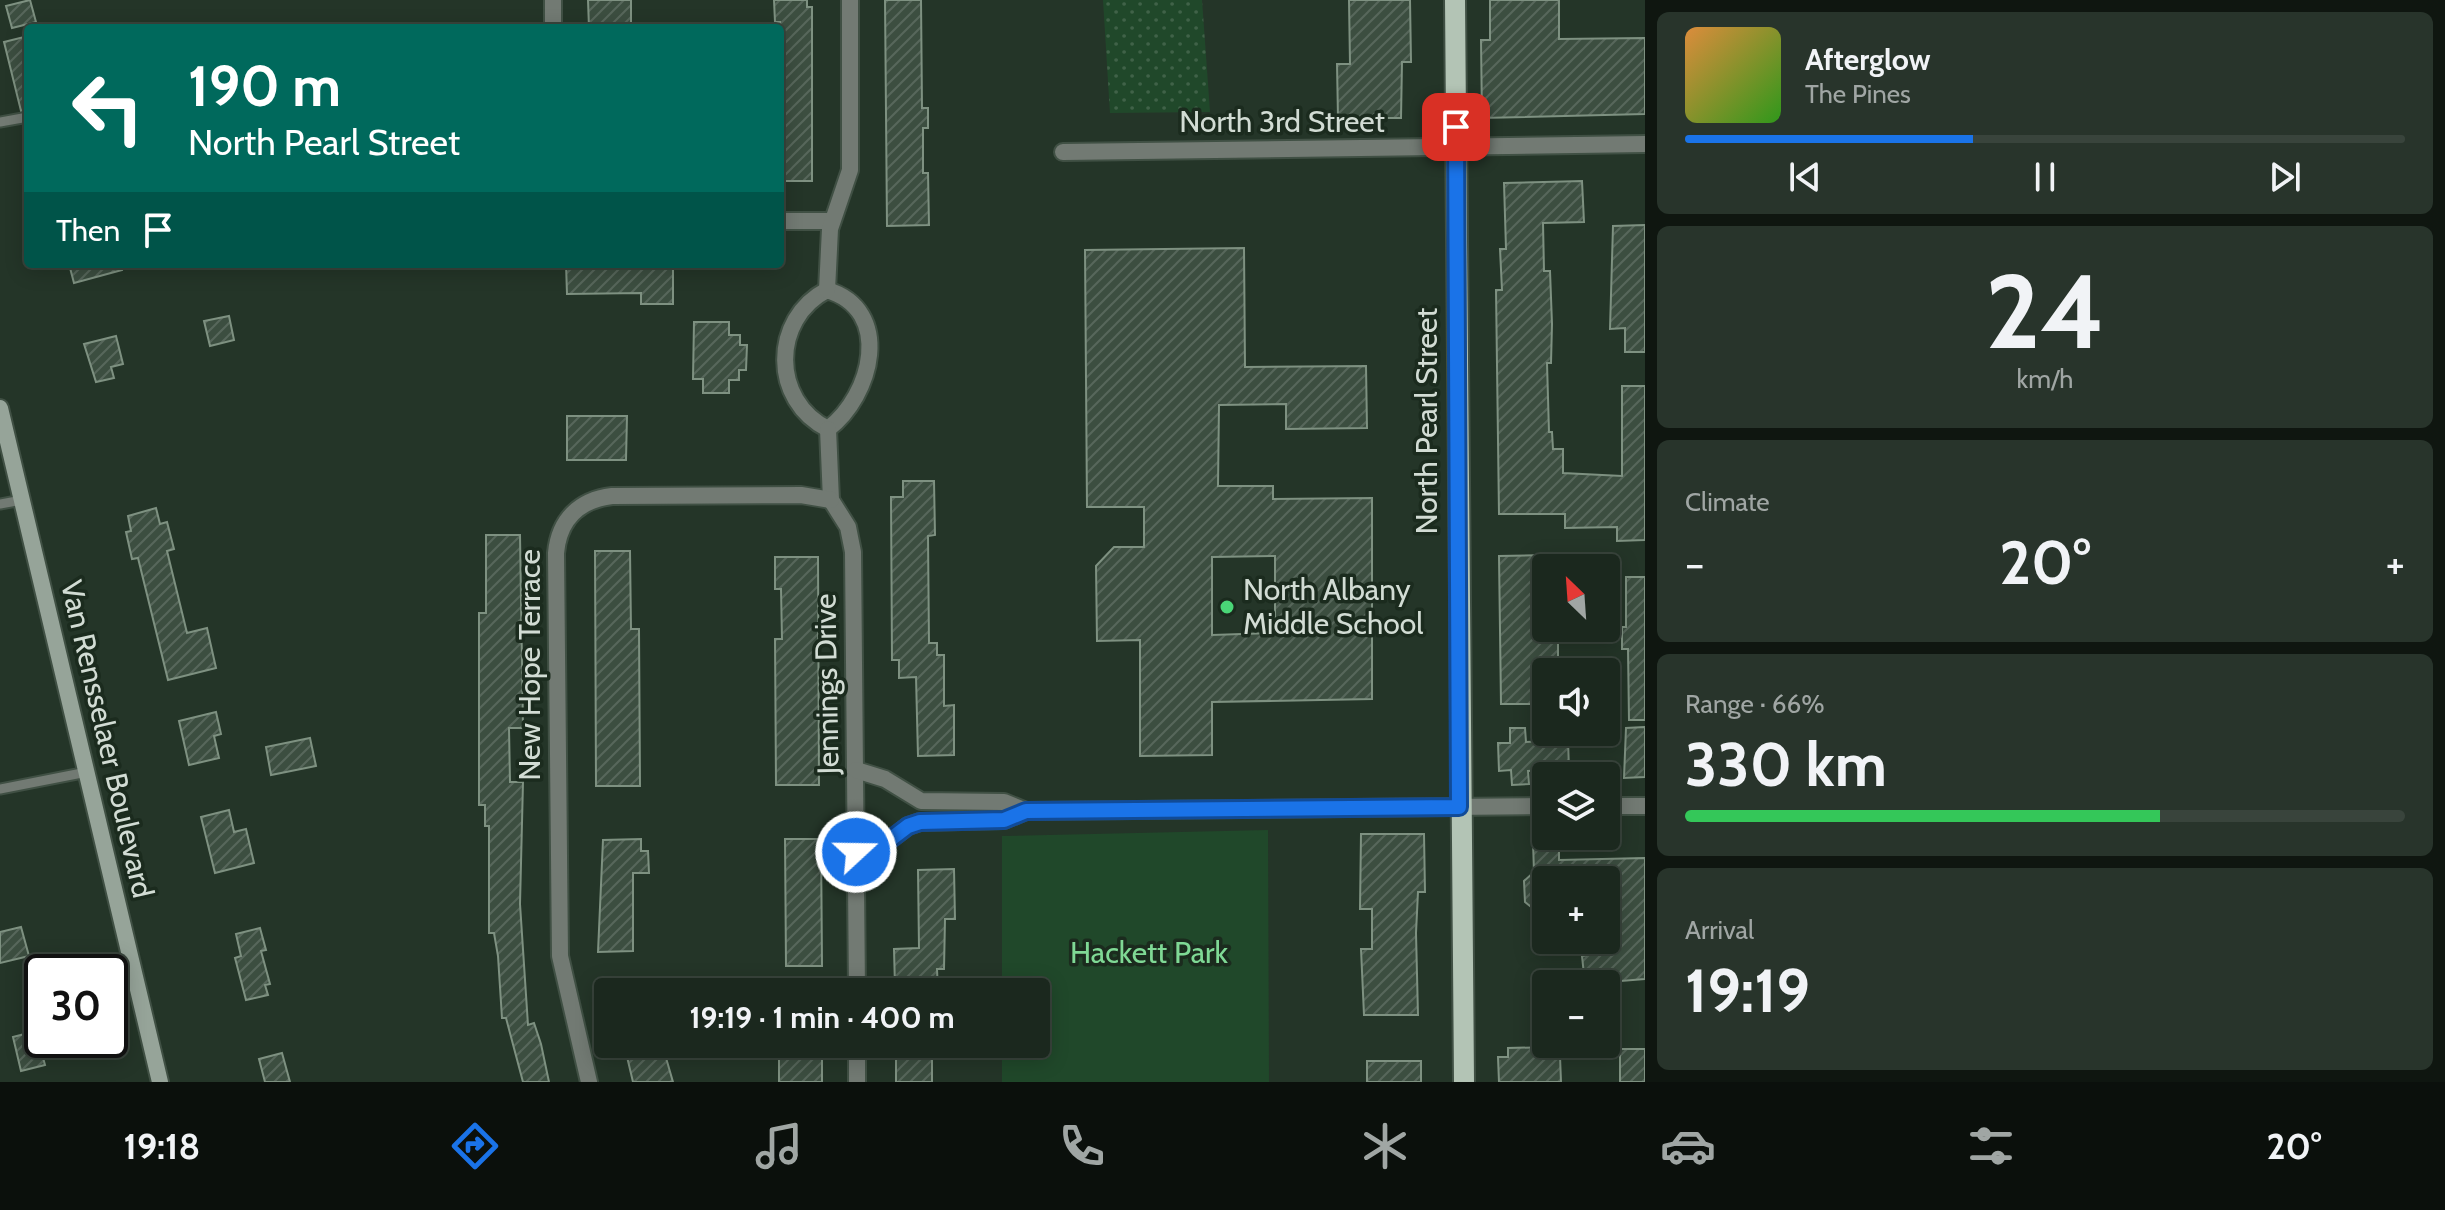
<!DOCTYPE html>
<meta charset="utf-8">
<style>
body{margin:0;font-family:Cabin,sans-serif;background:#28342b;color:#f1f3f6;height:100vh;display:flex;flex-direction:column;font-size:30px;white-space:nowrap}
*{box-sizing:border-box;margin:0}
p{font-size:26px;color:#a0a6a4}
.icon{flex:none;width:44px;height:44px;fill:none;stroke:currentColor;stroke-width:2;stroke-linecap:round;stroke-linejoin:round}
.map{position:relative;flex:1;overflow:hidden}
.side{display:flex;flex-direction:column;gap:12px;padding:12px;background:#0f1610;width:800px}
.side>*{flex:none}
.hud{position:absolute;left:24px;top:24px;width:760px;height:244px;border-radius:8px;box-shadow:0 4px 20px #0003,0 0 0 2px #39443c;background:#00695c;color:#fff;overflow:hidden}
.needle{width:52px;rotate:335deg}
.tools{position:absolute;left:1532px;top:554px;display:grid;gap:16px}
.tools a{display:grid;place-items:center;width:88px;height:88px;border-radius:8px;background:#1b281e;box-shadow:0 4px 20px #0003,0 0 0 2px #39443c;font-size:40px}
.speed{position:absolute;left:24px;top:954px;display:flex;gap:16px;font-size:40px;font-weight:700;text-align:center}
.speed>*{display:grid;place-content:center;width:104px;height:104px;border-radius:50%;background:#1b281e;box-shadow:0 4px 20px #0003,0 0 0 2px #39443c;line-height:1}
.speed .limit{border:4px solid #111;border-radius:12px;background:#fff;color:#111}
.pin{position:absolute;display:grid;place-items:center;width:68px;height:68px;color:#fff;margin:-34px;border-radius:16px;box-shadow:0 4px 12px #0006}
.me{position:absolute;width:88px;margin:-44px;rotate:69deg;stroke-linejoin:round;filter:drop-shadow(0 0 6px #0008)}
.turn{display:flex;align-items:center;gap:28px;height:168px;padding:0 32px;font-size:36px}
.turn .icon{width:104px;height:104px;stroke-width:2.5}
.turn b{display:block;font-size:56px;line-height:68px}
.then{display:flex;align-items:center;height:76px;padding:0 32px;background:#0003;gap:16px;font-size:30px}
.big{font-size:60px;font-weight:700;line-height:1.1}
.side .widget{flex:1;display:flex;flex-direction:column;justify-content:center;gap:12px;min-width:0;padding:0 28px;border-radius:12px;background:#28342b}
.side .dial{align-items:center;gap:0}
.dial b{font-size:104px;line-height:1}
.song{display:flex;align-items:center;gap:24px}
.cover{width:96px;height:96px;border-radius:12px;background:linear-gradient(135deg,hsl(30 70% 55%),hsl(110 70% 35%))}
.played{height:8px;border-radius:4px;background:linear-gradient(90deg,#1a73e8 40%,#39443c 40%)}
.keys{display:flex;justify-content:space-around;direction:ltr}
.heat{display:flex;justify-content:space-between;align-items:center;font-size:44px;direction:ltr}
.charge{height:12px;border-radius:6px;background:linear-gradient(90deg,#34c759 66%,#39443c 0)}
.trip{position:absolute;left:594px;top:978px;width:456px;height:80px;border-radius:8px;background:#1b281e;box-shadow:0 4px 20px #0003,0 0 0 2px #39443c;font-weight:700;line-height:80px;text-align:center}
.menu{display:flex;height:128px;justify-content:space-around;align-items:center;background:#0b100c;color:#a0a6a4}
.menu .icon{width:56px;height:56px}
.menu .on{color:#1a73e8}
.menu b{font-size:36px;color:#f1f3f6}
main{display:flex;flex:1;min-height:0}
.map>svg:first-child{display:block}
.grass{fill:url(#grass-dots)}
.park{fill:#20482a}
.building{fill:url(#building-hatch);stroke:#7e9181;stroke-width:2;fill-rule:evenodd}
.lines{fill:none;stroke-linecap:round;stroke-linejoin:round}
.lane-casing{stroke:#405044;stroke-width:13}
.street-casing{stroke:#405044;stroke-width:20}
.secondary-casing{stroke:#405044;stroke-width:20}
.primary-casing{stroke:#405044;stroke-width:24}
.lane{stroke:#727a73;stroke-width:9}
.street{stroke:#727a73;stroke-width:16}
.secondary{stroke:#96a499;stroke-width:16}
.primary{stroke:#b3c4b5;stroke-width:20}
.route-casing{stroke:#114b97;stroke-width:20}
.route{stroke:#1a73e8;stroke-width:14}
.poi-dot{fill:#4ad677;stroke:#1b2b1e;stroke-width:3}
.labels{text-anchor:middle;stroke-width:7;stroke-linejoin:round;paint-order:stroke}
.street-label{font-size:30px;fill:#d2dcd4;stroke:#1b2b1e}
.poi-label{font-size:30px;fill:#d2dcd4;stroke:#1b2b1e;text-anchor:start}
.park-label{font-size:30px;fill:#7fd995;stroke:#1b2b1e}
</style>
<main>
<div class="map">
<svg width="1645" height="1082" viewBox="0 0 1645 1082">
<defs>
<pattern id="grass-dots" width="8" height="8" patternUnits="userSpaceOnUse" patternTransform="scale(2)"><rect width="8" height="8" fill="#20482a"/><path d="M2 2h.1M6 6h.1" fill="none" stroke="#406248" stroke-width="1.8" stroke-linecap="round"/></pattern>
<pattern id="building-hatch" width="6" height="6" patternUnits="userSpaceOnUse" patternTransform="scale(2)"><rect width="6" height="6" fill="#3c4e40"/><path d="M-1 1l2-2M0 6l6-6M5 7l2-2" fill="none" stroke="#57675b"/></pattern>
</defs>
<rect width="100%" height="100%" fill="#243528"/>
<path class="grass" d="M1103,0h99l8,112 -100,1z"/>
<path class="park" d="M1268,830l1,252h-267v-38h34v-52h-34v-156z"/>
<g class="building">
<path d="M30,0l6,22 -24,6 -6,-22z"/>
<path d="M588,0h43v28h-42z"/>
<path d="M774,0h33v7h5v174h-32v-159h-5z"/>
<path d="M885,0h36l1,108h6v20h-5v45h5l1,52 -42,1z"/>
<path d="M1349,0h61l1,62h-9l-1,56h-63l-1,-54h13z"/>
<path d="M1490,0h69v39l86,-1v76l-163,4 -1,-78h9z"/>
<path d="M28,36v74l-7,1 -17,-69z"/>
<path d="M1582,181l2,41 -41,1 1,48h6l2,53 -1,39h-4l2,69h3l1,17h10v24l59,3v-90h23v154l-28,1v-14l-52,1v-14h-66l-3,-224h6l-2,-41h6l-2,-66z"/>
<path d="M1645,225v127h-20v-24l-15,1 3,-103z"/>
<path d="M1244,248l1,119 121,-1 1,62 -81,1v-25l-67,1 -1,81h55v13l99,-1v201l-160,3v53l-72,1v-116l-43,1 -1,-75 18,-19h30v-40h-57l-2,-257zM1275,556v77l-63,2v-78z"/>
<path d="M69,264h52l1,6 -48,13z"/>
<path d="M566,264h107v40h-32v-11l-74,1z"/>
<path d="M229,316l5,24 -24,6 -6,-25z"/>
<path d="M694,322h35v13h11v10h7l-1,25h-7v10h-10v13h-26v-14h-10z"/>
<path d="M116,336l7,28 -12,3 3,11 -18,4 -12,-38z"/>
<path d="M567,416h60l-1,44h-59z"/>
<path d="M903,481h31l1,54 -7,1 1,107h8v12h7v51l10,-1v50l-36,1 -2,-79 -17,1v-18h-7l-1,-163h12z"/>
<path d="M156,508l4,16 7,-2 7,27 -7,2 20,82 20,-5 9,40 -48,12 -30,-122 -6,1 -6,-27 5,-1 -3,-15z"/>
<path d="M486,535h34l3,193h-14l1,54h13l-3,122 8,121 6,-2 7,21 8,38h-26l-17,-64h-4l-4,-62 -4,-23h-5v-107h-4v-21h-6v-192h7z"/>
<path d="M595,551h35l1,78h8l1,157h-44z"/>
<path d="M1546,555v82h12v27l-12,1v39h-45l-2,-148z"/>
<path d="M775,557h43l1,228h-43l-1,-146h7l-1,-50h-6z"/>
<path d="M1626,577h19v143h-16l-1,-71h-6v-22h4z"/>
<path d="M216,712l5,22 -7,2 5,22 -30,7 -10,-44z"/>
<path d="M1645,727v50l-21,1 2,-50z"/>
<path d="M1510,728h15l1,14 42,-2 1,29 -41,2 1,13 -17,1 -1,-15 -12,1 -1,-28h12z"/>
<path d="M310,738l6,28 -45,9 -5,-28z"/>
<path d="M229,810l5,22 12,-3 8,34 -39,10 -14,-56z"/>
<path d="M1361,834h63l1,58h-7l-2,41 2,82h-54l-3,-66h11v-40h-12z"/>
<path d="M641,839v12h7l1,22h-16v78l-35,1 5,-112z"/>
<path d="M785,839h36l1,127h-36z"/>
<path d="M1533,842h26v18l86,-2v121l-60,5 -3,-28 6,-1 -1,-15h19v-60h-60v39l-21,-17 -1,-21 10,-9z"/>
<path d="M954,869l1,50h-10l-1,50h-7l1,23h-32v-5h-11l-1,-38 25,-1 -1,-78z"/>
<path d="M21,927l8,29 -29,7v-31z"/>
<path d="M260,928l6,22 -5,1 9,33 -5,1 3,10 -22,5 -11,-42 6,-2 -5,-22z"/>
<path d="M36,1031l9,34 -24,6 -8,-34z"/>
<path d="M624,1044h38l11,38h-40z"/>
<rect x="896" y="1044" width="36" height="38"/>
<path d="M1552,1047v10l8,-1 1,26h-62l-1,-25h10v-9z"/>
<rect x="1620" y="1049" width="25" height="33"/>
<path d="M282,1053l8,29h-25l-6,-23z"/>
<rect x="779" y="1059" width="43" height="23"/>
<rect x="1367" y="1061" width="54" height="21"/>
</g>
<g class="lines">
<defs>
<g id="lane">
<path d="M0,122l28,-5"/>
<path d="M0,504l22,-4"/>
<path d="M0,789l87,-17"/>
</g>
<g id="street">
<path d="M553,0v28"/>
<path d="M1063,152l582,-8"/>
<path d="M780,221h52"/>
<path d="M827,290c67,20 45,106 1,139 -57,-28 -57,-110 -1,-139z"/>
<path d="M827,290l3,-61 20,-59v-170"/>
<path d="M828,429l3,71 17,27 5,25 4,440"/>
<path d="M856,770l29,9 36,22 83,1 22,9 520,-5"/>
<path d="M1606,806h39"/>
<path d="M856,852l27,-7 25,-19 12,-4 84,-2 22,-9"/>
<path d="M857,1044v38"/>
<path d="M589,1082l-29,-126 -4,-403c3,-33 23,-53 56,-57l189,-1 30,5"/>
</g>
<path id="secondary" d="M0,408l160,674"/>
<path id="primary" d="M1455,0l9,1082"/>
</defs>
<use href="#lane" class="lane-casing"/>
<use href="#street" class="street-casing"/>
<use href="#secondary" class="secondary-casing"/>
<use href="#primary" class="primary-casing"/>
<use href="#lane" class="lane"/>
<use href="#street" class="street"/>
<use href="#secondary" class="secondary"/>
<use href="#primary" class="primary"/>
</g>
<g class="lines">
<defs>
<path id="route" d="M856,852l27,-7 25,-19 12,-4 84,-2 22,-9 433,-4 -3,-680"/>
</defs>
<use href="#route" class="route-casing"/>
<use href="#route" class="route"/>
</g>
<circle class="poi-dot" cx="1227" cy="607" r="8"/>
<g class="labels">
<g class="street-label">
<text x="1282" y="132">North 3rd Street</text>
<text transform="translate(1427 421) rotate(-90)" y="10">North Pearl Street</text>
<text transform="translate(530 665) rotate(-90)" y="10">New Hope Terrace</text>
<text transform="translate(827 684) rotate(-91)" y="10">Jennings Drive</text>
<text transform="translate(107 739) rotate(77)" y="10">Van Rensselaer Boulevard</text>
</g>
<g class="poi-label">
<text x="1243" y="600">North Albany<tspan x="1243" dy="34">Middle School</tspan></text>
</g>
<g class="park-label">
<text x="1149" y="963">Hackett Park</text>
</g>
</g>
</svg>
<div class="tools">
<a><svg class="needle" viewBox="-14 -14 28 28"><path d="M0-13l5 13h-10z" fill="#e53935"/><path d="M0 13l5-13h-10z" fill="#a0a6a4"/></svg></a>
<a><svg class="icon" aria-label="sound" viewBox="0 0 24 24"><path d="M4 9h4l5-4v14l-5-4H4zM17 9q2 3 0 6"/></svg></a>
<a><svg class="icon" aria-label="layers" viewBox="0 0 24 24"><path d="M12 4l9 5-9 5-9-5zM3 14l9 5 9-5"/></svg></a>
<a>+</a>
<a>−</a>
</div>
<div class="speed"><div class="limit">30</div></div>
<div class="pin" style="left:1456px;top:127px;background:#d93025"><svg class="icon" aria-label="arrive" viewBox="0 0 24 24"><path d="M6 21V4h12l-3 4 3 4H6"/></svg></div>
<svg class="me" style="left:856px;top:852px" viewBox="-20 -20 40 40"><circle r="17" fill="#1a73e8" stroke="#fff" stroke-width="3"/><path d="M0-11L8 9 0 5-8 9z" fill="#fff"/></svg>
<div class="trip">19:19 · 1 min · 400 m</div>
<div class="hud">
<div class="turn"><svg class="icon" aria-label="left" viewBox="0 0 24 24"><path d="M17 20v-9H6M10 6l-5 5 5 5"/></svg><div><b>190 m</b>North Pearl Street</div></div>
<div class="then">Then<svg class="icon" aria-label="arrive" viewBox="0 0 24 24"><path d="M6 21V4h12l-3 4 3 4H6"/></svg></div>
</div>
</div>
<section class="side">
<div class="widget">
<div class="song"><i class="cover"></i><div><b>Afterglow</b><p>The Pines</p></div></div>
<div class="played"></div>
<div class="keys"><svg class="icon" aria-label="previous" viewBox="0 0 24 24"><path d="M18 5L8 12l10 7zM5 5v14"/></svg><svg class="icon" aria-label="pause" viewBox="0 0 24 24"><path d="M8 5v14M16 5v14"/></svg><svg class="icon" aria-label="next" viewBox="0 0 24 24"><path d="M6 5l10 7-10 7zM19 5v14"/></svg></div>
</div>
<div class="widget dial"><b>24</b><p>km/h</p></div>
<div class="widget"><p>Climate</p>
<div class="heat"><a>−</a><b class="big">20°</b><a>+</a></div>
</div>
<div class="widget"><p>Range · 66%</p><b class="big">330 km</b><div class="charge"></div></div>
<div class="widget"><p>Arrival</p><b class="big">19:19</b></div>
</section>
</main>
<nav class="menu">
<b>19:18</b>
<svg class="icon on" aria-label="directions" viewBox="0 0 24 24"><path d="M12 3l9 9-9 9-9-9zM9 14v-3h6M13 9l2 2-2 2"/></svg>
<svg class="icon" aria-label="music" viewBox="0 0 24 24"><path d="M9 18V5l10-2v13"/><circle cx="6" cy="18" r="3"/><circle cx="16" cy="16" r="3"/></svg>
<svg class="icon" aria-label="phone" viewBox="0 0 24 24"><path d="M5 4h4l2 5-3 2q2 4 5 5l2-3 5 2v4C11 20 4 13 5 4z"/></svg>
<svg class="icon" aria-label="climate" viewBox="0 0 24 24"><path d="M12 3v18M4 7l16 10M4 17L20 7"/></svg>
<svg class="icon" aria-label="car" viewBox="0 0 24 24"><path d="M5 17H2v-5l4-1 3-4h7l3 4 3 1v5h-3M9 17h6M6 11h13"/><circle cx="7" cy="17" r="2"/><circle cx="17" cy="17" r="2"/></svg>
<svg class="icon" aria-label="filters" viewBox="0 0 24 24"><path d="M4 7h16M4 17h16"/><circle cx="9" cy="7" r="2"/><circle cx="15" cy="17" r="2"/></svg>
<b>20°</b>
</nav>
